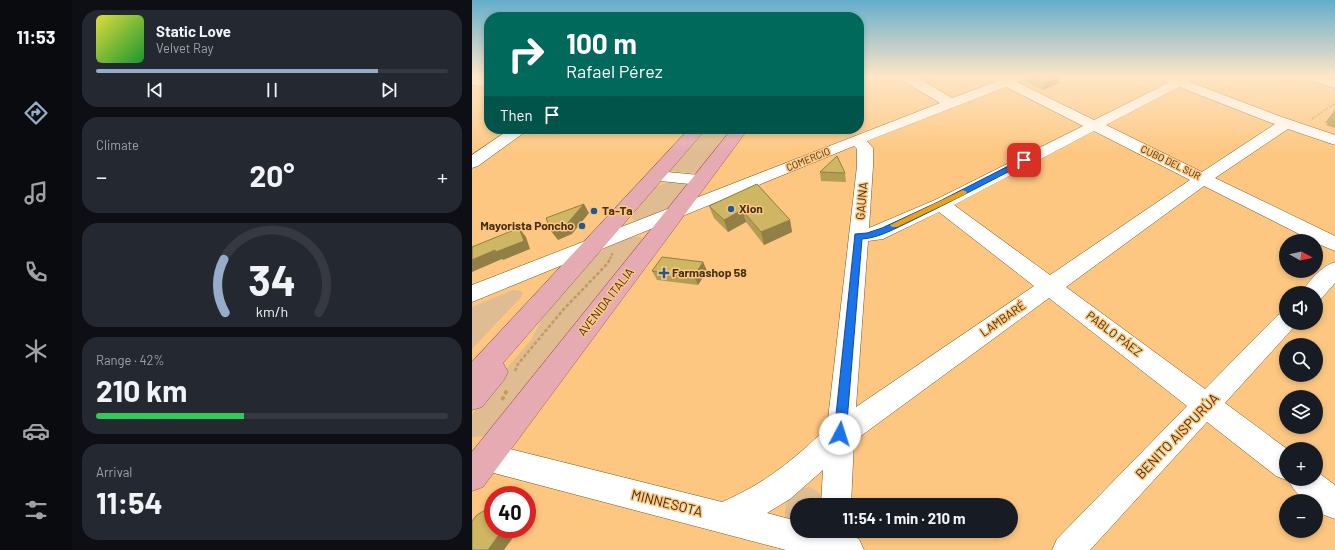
<!DOCTYPE html>
<meta charset="utf-8">
<style>
body{margin:0;font-family:Barlow,sans-serif;background:#242831;color:#f1f3f6;height:100vh;display:flex;flex-direction:column;font-size:15px;white-space:nowrap}
*{box-sizing:border-box;margin:0}
p{font-size:13px;color:#9ea1a6}
.icon{flex:none;width:22px;height:22px;fill:none;stroke:currentColor;stroke-width:2;stroke-linecap:round;stroke-linejoin:round}
.map{position:relative;flex:1;overflow:hidden}
.details{display:flex;flex-direction:column;gap:10px;padding:10px;background:#0d0f14;width:400px}
.details>*{flex:none}
.banner{position:absolute;left:12px;top:12px;width:380px;height:122px;border-radius:16px;box-shadow:0 2px 6px #0003;background:#00695c;color:#fff;overflow:hidden}
.needle{width:26px;rotate:98deg}
.buttons{position:absolute;left:807px;top:234px;display:grid;gap:8px}
.buttons a{display:grid;place-items:center;width:44px;height:44px;border-radius:50%;background:#171b24;box-shadow:0 2px 6px #0003;font-size:20px}
.speed{position:absolute;left:12px;top:486px;display:flex;gap:8px;font-size:20px;font-weight:700;text-align:center}
.speed>*{display:grid;place-content:center;width:52px;height:52px;border-radius:50%;background:#171b24;box-shadow:0 2px 6px #0003;line-height:1}
.speed .limit{border:6px solid #d22;background:#fff;color:#111}
.pin{position:absolute;display:grid;place-items:center;width:34px;height:34px;color:#fff;margin:-17px;border-radius:8px;box-shadow:0 2px 6px #0006}
.me{position:absolute;width:44px;margin:-22px;rotate:5deg;stroke-linejoin:round;filter:drop-shadow(0 0 3px #0008)}
.turn{display:flex;align-items:center;gap:14px;height:84px;padding:0 16px;font-size:18px}
.turn .icon{width:52px;height:52px;stroke-width:2.5}
.turn b{display:block;font-size:28px;line-height:34px}
.then{display:flex;align-items:center;height:38px;padding:0 16px;background:#0003;gap:8px;font-size:15px}
.big{font-size:30px;font-weight:700;line-height:1.1}
.details .tile{flex:1;display:flex;flex-direction:column;justify-content:center;gap:6px;min-width:0;padding:0 14px;border-radius:16px;background:#242831}
.details .dial{align-items:center;gap:0}
.dial svg{height:104px;overflow:visible;fill:none;stroke:#363941;stroke-width:7;stroke-linecap:round;text-anchor:middle}
.dial text{fill:#f1f3f6;stroke:none}
.song{display:flex;align-items:center;gap:12px}
.cover{width:48px;height:48px;border-radius:6px;background:linear-gradient(135deg,hsl(60 70% 55%),hsl(130 70% 35%))}
.played{height:4px;border-radius:2px;background:linear-gradient(90deg,#95adc8 80%,#363941 80%)}
.keys{display:flex;justify-content:space-around;direction:ltr}
.heat{display:flex;justify-content:space-between;align-items:center;font-size:22px;direction:ltr}
.charge{height:6px;border-radius:3px;background:linear-gradient(90deg,#34c759 42%,#363941 0)}
.trip{position:absolute;left:318px;top:498px;width:228px;height:40px;border-radius:20px;background:#171b24;box-shadow:0 2px 6px #0003;font-weight:700;line-height:40px;text-align:center}
main{display:flex;flex:1;min-height:0}
.menu{display:flex;flex-direction:column;width:72px;justify-content:space-around;align-items:center;background:#090b0e;color:#9ea1a6}
.menu .icon{width:28px;height:28px}
.menu .selected{color:#95adc8}
.menu b{font-size:18px;color:#f1f3f6}
.map>svg:first-child{display:block}
.green{fill:#dfbc91}
.lines{fill:none;stroke-linecap:round;stroke-linejoin:round}
.minor-casing{stroke:#7b561f;stroke-width:1}
.major-casing{stroke:#a15b58;stroke-width:1}
.path-far3{stroke:#c4985f;stroke-width:1.5;stroke-dasharray:2 1.5;stroke-linecap:butt}
.path-far2{stroke:#c4985f;stroke-width:2;stroke-dasharray:2.5 1.5;stroke-linecap:butt}
.path-far1{stroke:#c4985f;stroke-width:2.5;stroke-dasharray:3.5 2;stroke-linecap:butt}
.path{stroke:#c4985f;stroke-width:3.5;stroke-dasharray:4 2.5;stroke-linecap:butt}
.minor{fill:#fff;fill-rule:evenodd}
.major{fill:#e5aab2;fill-rule:evenodd}
.wall{fill:#b29d55}
.shaded-wall{fill:#917f45}
.building{fill:#cfb663;stroke:#917f45}
.route{fill:#1a73e8;stroke:#114b97}
.slow{fill:#f59e0b}
.poi-dot{fill:#245890;stroke:#fdc781;stroke-width:1.5}
.labels{text-anchor:middle;stroke-width:3;stroke-linejoin:round;paint-order:stroke}
.far-street-label{font-size:10px;fill:#442f12;stroke:#fdc781}
.street-label{font-size:12px;fill:#442f12;stroke:#fdc781}
.poi-label{font-size:12px;font-weight:bold;fill:#442f12;stroke:#fdc781;text-anchor:start}
.near-street-label{font-size:14px;fill:#442f12;stroke:#fdc781}
</style>
<main>
<nav class="menu">
<b>11:53</b>
<svg class="icon selected" aria-label="directions" viewBox="0 0 24 24"><path d="M12 3l9 9-9 9-9-9zM9 14v-3h6M13 9l2 2-2 2"/></svg>
<svg class="icon" aria-label="music" viewBox="0 0 24 24"><path d="M9 18V5l10-2v13"/><circle cx="6" cy="18" r="3"/><circle cx="16" cy="16" r="3"/></svg>
<svg class="icon" aria-label="phone" viewBox="0 0 24 24"><path d="M5 4h4l2 5-3 2q2 4 5 5l2-3 5 2v4C11 20 4 13 5 4z"/></svg>
<svg class="icon" aria-label="climate" viewBox="0 0 24 24"><path d="M12 3v18M4 7l16 10M4 17L20 7"/></svg>
<svg class="icon" aria-label="car" viewBox="0 0 24 24"><path d="M5 17H2v-5l4-1 3-4h7l3 4 3 1v5h-3M9 17h6M6 11h13"/><circle cx="7" cy="17" r="2"/><circle cx="17" cy="17" r="2"/></svg>
<svg class="icon" aria-label="filters" viewBox="0 0 24 24"><path d="M4 7h16M4 17h16"/><circle cx="9" cy="7" r="2"/><circle cx="15" cy="17" r="2"/></svg>
</nav>
<section class="details">
<div class="tile">
<div class="song"><i class="cover"></i><div><b>Static Love</b><p>Velvet Ray</p></div></div>
<div class="played"></div>
<div class="keys"><svg class="icon" aria-label="previous" viewBox="0 0 24 24"><path d="M18 5L8 12l10 7zM5 5v14"/></svg><svg class="icon" aria-label="pause" viewBox="0 0 24 24"><path d="M8 5v14M16 5v14"/></svg><svg class="icon" aria-label="next" viewBox="0 0 24 24"><path d="M6 5l10 7-10 7zM19 5v14"/></svg></div>
</div>
<div class="tile"><p>Climate</p>
<div class="heat"><a>−</a><b class="big">20°</b><a>+</a></div>
</div>
<div class="tile dial"><svg viewBox="0 0 100 80">
<path d="M14 69A42 42 0 1 1 86 69"/>
<path d="M14 69A42 42 0 0 1 13 28" stroke="#95adc8"/>
<text x="50" y="56" font-size="32" font-weight="700">34</text>
<text x="50" y="72" font-size="11">km/h</text>
</svg></div>
<div class="tile"><p>Range · 42%</p><b class="big">210 km</b><div class="charge"></div></div>
<div class="tile"><p>Arrival</p><b class="big">11:54</b></div>
</section>
<div class="map">
<svg width="863" height="550" viewBox="0 0 863 550">
<rect width="100%" height="100%" fill="#fdc781"/>
<g class="green">
<path d="M235,129h26l-35,44 -28,-2z"/>
<path d="M196,182l20,2 -19,24 -30,12h-6l-2,-5 2,-2 23,-26z"/>
<path d="M160,237h9l2,4 -152,191 -7,4 -12,1v-22l28,-39 31,-36 12,-23 51,-60 12,-9z"/>
<path d="M41,290l8,1 2,2 -2,4 -49,52v-42z"/>
<path d="M337,487c9,4 15,8 15,18h-27v24l-11,-7c-4,-19 3,-33 23,-35z"/>
</g>
<g class="lines">
<defs>
<g id="minor">
<path d="M427,76h15l38,22 59,-22h17l-1,3 -10,3 77,38 74,-37 -6,-5 1,-2 15,1 10,-1 3,3 -1,3 89,34 56,19v10l-47,-16 -73,49 120,58v15l-19,-8v-2h-3l-109,-55 -138,101 139,102 73,-74 8,-3v11h10l-2,4 -69,76 62,46 -1,30h30v-8l19,14v34l-11,-4 -8,-7v-7c-14,0 -22,-9 -28,-22l-2,1 -10,-4 -69,-54 -117,128h-38l5,-11 130,-133 -138,-108 -195,143 -3,64h-30l2,-35 -33,29 -23,14 30,8v10c23,0 41,-1 62,8l5,11h-78l-300,-79 -10,-4 -4,-11 4,-9 10,-4 236,59c44,-19 71,-42 105,-74l30,-262v-17l-3,-3 -382,156v-17l468,-182 -40,-24zM534,87l77,39 -148,74 -66,28 4,-62v-18l-6,-7zM707,87l90,35 6,2 -73,48 -96,-47zM622,131l96,49 -140,95 -96,-70zM467,212l95,74 -178,121 12,-166 15,-2z"/>
<path d="M833,76h18l12,4v8l-29,-9z"/>
<path d="M0,77l17,2v8l-17,-2z"/>
<path d="M38,129h17l-2,3 -47,34 -6,2v-13z"/>
<path d="M184,171l44,4 6,1 3,4 -3,4 -6,1 -50,-5 -2,-4 2,-4z"/>
<path d="M863,262v21l-14,16 -5,1v-7h-14c6,-12 20,-27 33,-31z"/>
</g>
<g id="major">
<path d="M217,129h17l-203,234 5,9 -4,8 -22,27 -10,3v-48z"/>
<path d="M260,129h16l-265,358 -11,4v-39z"/>
</g>
</defs>
<use href="#minor" class="minor-casing"/>
<use href="#major" class="major-casing"/>
<path class="path-far3" d="M840,119l23,-16"/>
<path class="path-far2" d="M138,259l3,-7"/>
<path class="path-far1" d="M43,371l3,-7 45,-54 45,-47 2,-5"/>
<path class="path" d="M30,400l5,-10"/>
<use href="#minor" class="minor"/>
<use href="#major" class="major"/>
</g>
<g class="wall">
<path d="M554,76h42l-8,3 -1,4 -16,7 -18,-9z"/>
<path d="M863,109v19l-9,-3 2,-2h-3z"/>
<path d="M348,172l25,1 1,9 -25,-1z"/>
<path d="M285,184l33,36 2,12 -28,13 -18,-23 -18,10 -14,-14 -5,-12z"/>
<path d="M231,262l4,9 -9,14 -41,-5 -5,-9z"/>
</g>
<g class="shaded-wall">
<path d="M584,76h12l-8,3 -1,4 -16,7 1,-7z"/>
<path d="M387,113l1,8h-1z"/>
<path d="M112,204l5,9 -17,21 -14,6 -7,-9z"/>
<path d="M270,210l4,12 -18,10 -4,-12z"/>
<path d="M318,220l2,12 -28,13 -3,-13z"/>
<path d="M47,228l7,9 4,12 -27,11 -1,-1 -30,13v-12z"/>
<path d="M231,262l4,9 -9,14 -4,-9z"/>
<path d="M31,529h16l-15,21h-16z"/>
</g>
<g class="building">
<path d="M558,76h31l-17,7z"/>
<path d="M365,156l8,17 -25,-1z"/>
<path d="M285,184l33,36 -29,12 -19,-22 -18,10 -15,-14z"/>
<path d="M112,204l-18,21 -15,6 -5,-13z"/>
<path d="M47,228l5,13 -28,11 -1,-2 -23,10v-13z"/>
<path d="M190,257l41,5 -9,14 -42,-5z"/>
<path d="M18,507l3,1v21h10l-15,21h-16v-29l5,-6z"/>
</g>
<linearGradient id="sky" x2="0" y2="1"><stop stop-color="#63aecc"/><stop offset="0.5" stop-color="#fee6c6"/><stop offset="1" stop-color="#fee6c6" stop-opacity="0"/></linearGradient>
<rect width="863" height="153" fill="url(#sky)"/>
<path class="route" d="M552,158l3,1v3c-38,20 -77,40 -116,59 -15,7 -32,17 -49,18l-16,195 -2,4 -4,2 -4,-2 -2,-4 21,-200 12,-1 15,-5 56,-26z"/>
<path class="slow" d="M491,190l4,2 -1,2 -69,33h-5l-2,-2z"/>
<g class="poi-dot">
<circle cx="259" cy="209" r="4"/>
<circle cx="122" cy="211" r="4"/>
<circle cx="110" cy="226" r="4"/>
<path d="M190 267h4v4h4v4h-4v4h-4v-4h-4v-4h4z"/>
</g>
<g class="labels">
<g class="far-street-label">
<text transform="translate(336 159) rotate(-22)" y="4">COMERCIO</text>
<text transform="translate(699 162) rotate(26)" y="4">CUBO DEL SUR</text>
</g>
<g class="street-label">
<text transform="translate(390 201) rotate(-85)" y="4">GAUNA</text>
<text transform="translate(134 302) rotate(-52)" y="4">AVENIDA ITALIA</text>
<text transform="translate(531 319) rotate(-35)" y="4">LAMBARÉ</text>
<text transform="translate(642 334) rotate(37)" y="4">PABLO PÁEZ</text>
</g>
<g class="poi-label">
<text x="267" y="213">Xion</text>
<text x="130" y="215">Ta-Ta</text>
<text x="102" y="230" text-anchor="end">Mayorista Poncho</text>
<text x="200" y="277">Farmashop 58</text>
</g>
<g class="near-street-label">
<text transform="translate(705 436) rotate(-46)" y="5">BENITO AISPURÚA</text>
<text transform="translate(195 503) rotate(14)" y="5">MINNESOTA</text>
</g>
</g>
</svg>
<div class="buttons">
<a><svg class="needle" viewBox="-14 -14 28 28"><path d="M0-13l5 13h-10z" fill="#e53935"/><path d="M0 13l5-13h-10z" fill="#9ea1a6"/></svg></a>
<a><svg class="icon" aria-label="sound" viewBox="0 0 24 24"><path d="M4 9h4l5-4v14l-5-4H4zM17 9q2 3 0 6"/></svg></a>
<a><svg class="icon" aria-label="search" viewBox="0 0 24 24"><circle cx="10" cy="10" r="6"/><path d="M15 15l6 6"/></svg></a>
<a><svg class="icon" aria-label="layers" viewBox="0 0 24 24"><path d="M12 4l9 5-9 5-9-5zM3 14l9 5 9-5"/></svg></a>
<a>+</a>
<a>−</a>
</div>
<div class="speed"><div class="limit">40</div></div>
<div class="pin" style="left:552px;top:160px;background:#d93025"><svg class="icon" aria-label="arrive" viewBox="0 0 24 24"><path d="M6 21V4h12l-3 4 3 4H6"/></svg></div>
<svg class="me" style="left:368px;top:434px" viewBox="-20 -20 40 40"><circle r="19" fill="#fff"/><path d="M0-13L10 11 0 6-10 11z" fill="#1a73e8"/></svg>
<div class="trip">11:54 · 1 min · 210 m</div>
<div class="banner">
<div class="turn"><svg class="icon" aria-label="right" viewBox="0 0 24 24"><path d="M7 20v-9h11M14 6l5 5-5 5"/></svg><div><b>100 m</b>Rafael Pérez</div></div>
<div class="then">Then<svg class="icon" aria-label="arrive" viewBox="0 0 24 24"><path d="M6 21V4h12l-3 4 3 4H6"/></svg></div>
</div>
</div>
</main>
